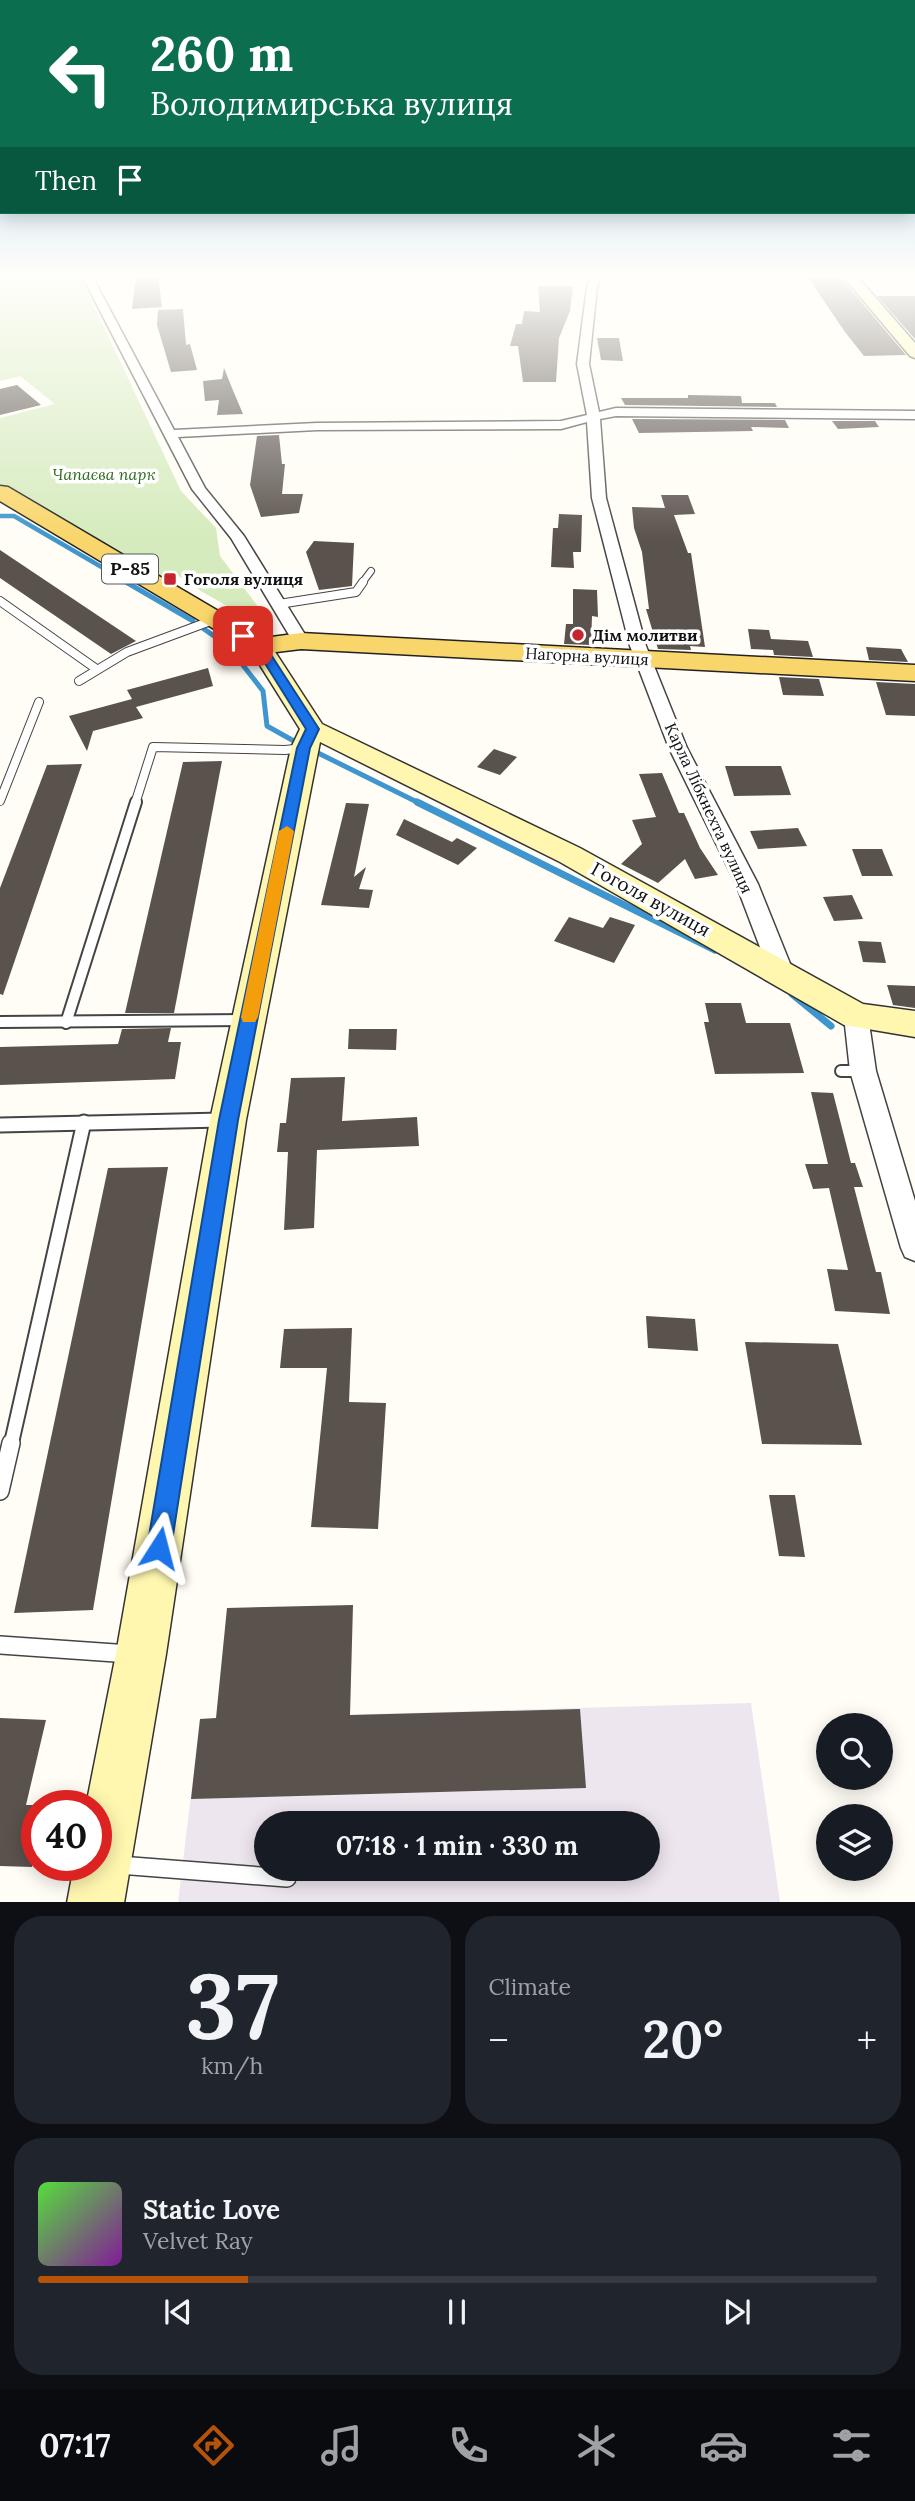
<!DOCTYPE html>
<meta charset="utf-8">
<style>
body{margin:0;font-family:Lora,serif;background:#20242c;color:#f1f3f6;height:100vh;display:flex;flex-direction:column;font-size:26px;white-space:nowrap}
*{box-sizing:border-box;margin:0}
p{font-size:23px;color:#9ea1a6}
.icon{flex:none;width:38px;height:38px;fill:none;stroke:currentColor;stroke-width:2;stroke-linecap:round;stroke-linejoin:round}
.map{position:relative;height:1902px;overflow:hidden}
.details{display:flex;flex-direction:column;gap:14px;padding:14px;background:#0d0f14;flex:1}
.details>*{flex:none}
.hud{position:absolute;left:0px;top:0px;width:915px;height:214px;box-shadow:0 4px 18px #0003;background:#0b6e4f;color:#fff;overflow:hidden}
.controls{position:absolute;left:816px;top:1713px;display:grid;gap:14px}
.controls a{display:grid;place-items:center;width:77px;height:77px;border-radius:50%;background:#171b24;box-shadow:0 4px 18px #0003;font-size:35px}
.speed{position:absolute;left:21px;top:1790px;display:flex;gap:14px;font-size:35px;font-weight:700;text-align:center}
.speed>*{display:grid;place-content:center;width:91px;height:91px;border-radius:50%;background:#171b24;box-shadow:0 4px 18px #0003;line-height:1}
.speed .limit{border:10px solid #d22;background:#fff;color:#111}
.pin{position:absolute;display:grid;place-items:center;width:60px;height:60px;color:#fff;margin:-30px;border-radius:14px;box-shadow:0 4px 10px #0006}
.me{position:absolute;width:77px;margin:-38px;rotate:9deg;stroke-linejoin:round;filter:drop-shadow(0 0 5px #0008)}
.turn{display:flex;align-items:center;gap:24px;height:147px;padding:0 35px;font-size:32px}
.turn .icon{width:91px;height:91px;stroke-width:2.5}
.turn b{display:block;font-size:49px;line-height:60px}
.then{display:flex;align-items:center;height:66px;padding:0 35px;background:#0003;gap:14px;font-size:26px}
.big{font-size:52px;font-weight:800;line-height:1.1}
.details .widget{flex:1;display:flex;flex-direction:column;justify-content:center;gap:10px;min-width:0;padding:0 24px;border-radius:28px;background:#20242c}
.details .dial{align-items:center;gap:0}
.dial b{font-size:91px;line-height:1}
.song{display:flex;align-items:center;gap:21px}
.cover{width:84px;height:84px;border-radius:10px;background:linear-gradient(135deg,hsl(110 70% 55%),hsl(290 70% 35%))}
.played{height:7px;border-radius:4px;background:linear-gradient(90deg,#b45309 25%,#363941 25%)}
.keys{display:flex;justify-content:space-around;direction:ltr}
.heat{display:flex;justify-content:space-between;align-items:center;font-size:38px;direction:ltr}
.details .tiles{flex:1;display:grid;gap:14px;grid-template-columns:1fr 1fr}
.widget:last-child{grid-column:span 2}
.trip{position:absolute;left:254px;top:1811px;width:406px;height:70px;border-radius:35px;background:#171b24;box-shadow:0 4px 18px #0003;font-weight:800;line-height:70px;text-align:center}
.tabs{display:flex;height:112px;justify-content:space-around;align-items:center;background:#090b0e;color:#9ea1a6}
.tabs .icon{width:49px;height:49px}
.tabs .active{color:#b45309}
.tabs b{font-size:32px;color:#f1f3f6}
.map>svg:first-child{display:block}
.industrial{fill:#eee6ef;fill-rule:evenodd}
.green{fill:#d5ebbd}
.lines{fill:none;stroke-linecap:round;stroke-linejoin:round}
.stream-far2{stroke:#3f96cf;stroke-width:4.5}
.stream-far1{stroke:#3f96cf;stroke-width:5}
.stream{stroke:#3f96cf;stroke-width:7}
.building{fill:#5a524d}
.lane-far4-casing{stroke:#444;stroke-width:8}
.lane-far3-casing{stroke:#444;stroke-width:10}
.lane-far2-casing{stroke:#444;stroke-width:14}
.lane-far1-casing{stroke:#444;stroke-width:17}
.lane-casing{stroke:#444;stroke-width:20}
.street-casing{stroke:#444;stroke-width:3}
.secondary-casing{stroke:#333;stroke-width:3}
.primary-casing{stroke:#222;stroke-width:3}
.lane-far4{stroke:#fff;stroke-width:6}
.lane-far3{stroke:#fff;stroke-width:8}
.lane-far2{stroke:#fff;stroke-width:10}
.lane-far1{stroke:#fff;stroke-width:13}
.lane{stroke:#fff;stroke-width:17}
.street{fill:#fff;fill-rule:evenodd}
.secondary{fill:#fff6b0;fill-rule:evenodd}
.primary{fill:#f9d66b;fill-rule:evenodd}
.route{fill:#1a73e8;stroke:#114b97;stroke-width:2}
.slow{fill:#f59e0b}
.poi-dot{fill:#c4262e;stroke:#fff;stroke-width:2.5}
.labels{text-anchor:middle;stroke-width:7;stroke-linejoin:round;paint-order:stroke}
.far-park-label{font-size:16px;font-style:italic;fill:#2f6b1f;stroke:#fff}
.far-poi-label{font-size:16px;font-weight:bold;fill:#111;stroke:#fff;text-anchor:start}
.far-street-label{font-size:16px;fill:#111;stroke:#fff}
.shield{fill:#fff;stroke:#585858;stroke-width:2}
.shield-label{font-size:18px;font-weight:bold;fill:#111}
.street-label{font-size:19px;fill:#111;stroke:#fff}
</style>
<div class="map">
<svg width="915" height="1903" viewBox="0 0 915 1903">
<rect width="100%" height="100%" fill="#fffdf5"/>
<path class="industrial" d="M751,1703l29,199 -602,1 22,-184zM266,1824h382v45h-382z"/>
<path class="green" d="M0,274h79l102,217 35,37 4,28 48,64 -8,5 -66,-38 10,-5 -12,-8 -10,4 -7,-4 -15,6 -160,-93v-69l55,-14 -35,-28 -20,5z"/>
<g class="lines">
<path class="stream-far2" d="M0,516h14l115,67"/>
<g class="stream-far1">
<path d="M126,582l67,39"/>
<path d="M204,629l24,17 35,45 4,35 34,19"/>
<path d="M312,750l109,54"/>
</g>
<g class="stream">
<path d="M417,802l298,148"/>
<path d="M792,994l39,32"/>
</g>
</g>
<g class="building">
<path d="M158,274l4,33 -30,2 4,-33z"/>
<path d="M838,275l9,10 59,70 -42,1 -19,-24 -38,-56z"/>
<path d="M538,286h35l-3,25 -11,27 -3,44h-33l-5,-36h-8l6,-22h6l2,-13 16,1z"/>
<path d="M877,296h38v43z"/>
<path d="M183,309l3,36 4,-1 7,26 -26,2 -14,-47 1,-15z"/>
<path d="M597,338h22l4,23 -22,-1z"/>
<path d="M224,368l8,20 11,26 -26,1 2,-15 -14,1 -2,-20 19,-2z"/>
<path d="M17,385l24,20 -41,10v-26z"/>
<path d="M688,395l53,1 1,7h33l2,4 -152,-2 -4,-7h67z"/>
<path d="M632,419l153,1 4,8 -38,-1 2,4 -114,2z"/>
<path d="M832,421h43l4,6 -41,2z"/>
<path d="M279,435l3,29h3l-3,30h21l-4,19 -38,4 -11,-32 7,-49z"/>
<path d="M661,495h27l7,19 -21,1 14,38h3l14,94 -15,-1 1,4 -33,-1 -12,-40h3l-7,-57 -8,-24 -2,-21 33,1z"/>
<path d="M559,514l23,1 -1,37h-8l1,16 -23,-1 2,-39h5z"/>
<path d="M314,541l40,2 -2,43 -33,4 -13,-38z"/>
<path d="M0,550l136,91 -25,13 -111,-76z"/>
<path d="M573,589l24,1 1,27 -6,-1 -1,29 -27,-1 2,-20h7z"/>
<path d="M748,629l21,1 2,9 37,2 5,16 -39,-2 -1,-5 -22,-1z"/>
<path d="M866,647l35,2 7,13 -39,-2z"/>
<path d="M208,668l5,18 -77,21 7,11 -50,13 -6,20 -18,-35 63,-17 -5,-9z"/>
<path d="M779,677l40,2 5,17 -41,-1z"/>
<path d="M876,682l39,2v32l-29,-1z"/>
<path d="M494,749l23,8 -17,18 -23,-8z"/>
<path d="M222,761l-48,252h-49l58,-251z"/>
<path d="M82,764l-79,231 -3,-1v-106l47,-123z"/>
<path d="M725,766h56l10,29 -57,1z"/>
<path d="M662,773l17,40h5l16,35 18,27 -23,4 -10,-20 -27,24 -37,-19 21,-20 -10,-24 24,-3 -17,-43z"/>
<path d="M346,803l23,1 -15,73 12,-10 -7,22 14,1 -4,18 -48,-3z"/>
<path d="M404,819l48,23 5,-4 20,10 -19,17 -62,-30z"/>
<path d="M798,828l9,18 -49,3 -8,-18z"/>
<path d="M852,849h30l11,27h-31z"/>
<path d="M852,895l11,24 -29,2 -11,-24z"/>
<path d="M569,917l34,11 7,-11 25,8 -21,38 -60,-22z"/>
<path d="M858,941l23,1 5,21 -23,-1z"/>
<path d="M887,985l28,1v22l-22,-3z"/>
<path d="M705,1003h36l5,20h44l14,50 -89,1 -11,-52h5z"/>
<path d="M171,1028l-3,14h13l-6,37 -175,6v-38l118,-3 4,-15z"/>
<path d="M349,1029h48l-1,21 -48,-1z"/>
<path d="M345,1077l-3,44 75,-4 2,29 -102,4 -3,78 -30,2 4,-78h-11l3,-29h6l5,-45z"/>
<path d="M811,1092l22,1 18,70h4l8,24h-9l22,85h5l9,42 -55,-3 -8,-42 21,1 -19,-82 -16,1 -8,-25h23z"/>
<path d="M168,1167l-75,443 -79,3 94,-445z"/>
<path d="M646,1316l49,3 3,32 -50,-3z"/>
<path d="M352,1328l-3,74 37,1 -8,126 -67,-2 16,-159h-47l4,-39z"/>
<path d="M745,1342l93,2 24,101 -100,-1z"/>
<path d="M769,1495h26l10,62 -26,-1z"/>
<path d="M353,1605l-3,110 230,-6 6,79 -395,11 9,-80 16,-1 11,-110z"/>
<path d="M0,1718l46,2 -20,85h11v42l-5,20 -32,-1z"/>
</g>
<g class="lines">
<defs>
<path id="lane-far4" d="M362,583l9,-12"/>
<g id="lane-far3">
<path d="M0,601l95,67"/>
<path d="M279,604l77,-12 7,-10"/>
<path d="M79,681l48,-29 89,-33"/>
<path d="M0,801l39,-99"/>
<path d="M135,804l18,-57 132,3 19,-2"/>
</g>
<g id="lane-far2">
<path d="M0,1022l246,-2"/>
<path d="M66,1023l70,-221"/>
<path d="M841,1071h22"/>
</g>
<g id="lane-far1">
<path d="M0,1125l222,-5"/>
<path d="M11,1445l73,-323"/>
</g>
<g id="lane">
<path d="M0,1491l11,-48"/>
<path d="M0,1645l130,9"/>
<path d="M119,1865l168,13"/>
</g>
<g id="street">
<path d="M81,274h10l83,156 143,-7 244,-2 26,-6 -10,-51 10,-77 5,-13h10l-5,13 -8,77 10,48 17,-4 299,3v8l-299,-3 -16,3 6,79 40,148 41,102 71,136 35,87 -4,6 -8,2 -8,-2 -4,-6 -33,-87 -67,-136 -39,-102 -38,-148 -5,-76 -26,7 -244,1 -139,7 27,51 39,48 65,105 -2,4h-12l-64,-107 -39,-49z"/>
<path d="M856,1007l8,3 4,6 8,55 39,130v60l-10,-4 -4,-9 -51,-177 -6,-55 4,-6z"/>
</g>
<g id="secondary">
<path d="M841,274h14l60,69v15l-5,-2z"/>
<path d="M260,639l8,2 54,83 258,124 283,156 52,7v26l-71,-12 -284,-163 -240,-120 -74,378 -80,534 -42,249h-57l7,-37h22v-60h-10l30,-152 94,-534 81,-372 9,-19 -52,-83 4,-5z"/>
</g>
<path id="primary" d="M0,486l8,1 256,151 37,-5 614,32v16l-614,-32 -41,5 -9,-3 -251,-150z"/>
</defs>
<use href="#lane-far4" class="lane-far4-casing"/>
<use href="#lane-far3" class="lane-far3-casing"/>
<use href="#lane-far2" class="lane-far2-casing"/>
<use href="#lane-far1" class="lane-far1-casing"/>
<use href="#lane" class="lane-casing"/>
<use href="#street" class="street-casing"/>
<use href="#secondary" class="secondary-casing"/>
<use href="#primary" class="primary-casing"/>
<use href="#lane-far4" class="lane-far4"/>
<use href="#lane-far3" class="lane-far3"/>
<use href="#lane-far2" class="lane-far2"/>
<use href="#lane-far1" class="lane-far1"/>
<use href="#lane" class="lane"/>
<use href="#street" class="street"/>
<use href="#secondary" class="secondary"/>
<use href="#primary" class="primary"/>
</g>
<linearGradient id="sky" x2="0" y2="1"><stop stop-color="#95c6ee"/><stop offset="0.51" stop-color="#fffefa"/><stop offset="1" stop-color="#fffefa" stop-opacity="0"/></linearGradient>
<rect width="915" height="540" fill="url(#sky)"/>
<path class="route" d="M239,634h9l16,10 55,85 -9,19 -72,372 -67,428 -4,8 -8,4 -9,-4 -3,-8 72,-428 78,-372 9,-19 -50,-80 -17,-10z"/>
<path class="slow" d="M287,826l7,5 -36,186 -3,5h-12l-2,-5 38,-186z"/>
<g class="poi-dot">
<rect x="163" y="572" width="14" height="14" rx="3.5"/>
<circle cx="578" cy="635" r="7"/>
</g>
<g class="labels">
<g class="far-park-label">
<text x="104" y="480">Чапаєва парк</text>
</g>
<g class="far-poi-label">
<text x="184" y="585">Гоголя вулиця</text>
<text x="592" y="641">Дім молитви</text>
</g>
<g class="far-street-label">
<text transform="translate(587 656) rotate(3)" y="6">Нагорна вулиця</text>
<text transform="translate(709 808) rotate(65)" y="6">Карла Лібкнехта вулиця</text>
</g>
<rect class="shield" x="102" y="554.5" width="56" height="29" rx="5"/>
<g class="shield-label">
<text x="130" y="575">Р-85</text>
</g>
<g class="street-label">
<text transform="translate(651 899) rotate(29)" y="7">Гоголя вулиця</text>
</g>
</g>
</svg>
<div class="controls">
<a><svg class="icon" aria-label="search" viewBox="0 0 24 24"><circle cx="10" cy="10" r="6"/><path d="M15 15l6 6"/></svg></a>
<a><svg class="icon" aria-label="layers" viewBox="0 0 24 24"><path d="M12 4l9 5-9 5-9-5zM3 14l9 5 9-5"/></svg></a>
</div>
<div class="speed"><div class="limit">40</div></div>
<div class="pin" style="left:243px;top:636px;background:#d93025"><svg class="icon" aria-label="arrive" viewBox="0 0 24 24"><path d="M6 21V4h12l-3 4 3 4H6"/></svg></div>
<svg class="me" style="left:159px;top:1548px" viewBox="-20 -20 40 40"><path d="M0-17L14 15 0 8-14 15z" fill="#1a73e8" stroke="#fff" stroke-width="4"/></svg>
<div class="trip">07:18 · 1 min · 330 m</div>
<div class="hud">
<div class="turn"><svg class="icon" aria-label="left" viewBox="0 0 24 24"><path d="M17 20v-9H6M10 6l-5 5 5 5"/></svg><div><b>260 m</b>Володимирська вулиця</div></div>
<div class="then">Then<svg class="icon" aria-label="arrive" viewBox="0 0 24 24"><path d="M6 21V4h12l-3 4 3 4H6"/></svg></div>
</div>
</div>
<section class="details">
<div class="tiles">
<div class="widget dial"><b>37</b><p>km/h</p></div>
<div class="widget"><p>Climate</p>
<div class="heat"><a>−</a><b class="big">20°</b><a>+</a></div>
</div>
<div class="widget">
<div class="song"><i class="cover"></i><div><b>Static Love</b><p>Velvet Ray</p></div></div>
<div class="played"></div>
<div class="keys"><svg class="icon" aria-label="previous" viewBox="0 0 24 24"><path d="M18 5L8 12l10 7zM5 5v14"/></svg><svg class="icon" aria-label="pause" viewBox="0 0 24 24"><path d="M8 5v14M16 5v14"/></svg><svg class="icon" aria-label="next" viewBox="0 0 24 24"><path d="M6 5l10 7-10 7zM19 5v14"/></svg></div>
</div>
</div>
</section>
<nav class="tabs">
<b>07:17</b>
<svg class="icon active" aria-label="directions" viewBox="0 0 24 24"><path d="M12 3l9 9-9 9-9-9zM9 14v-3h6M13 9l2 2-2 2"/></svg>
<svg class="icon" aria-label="music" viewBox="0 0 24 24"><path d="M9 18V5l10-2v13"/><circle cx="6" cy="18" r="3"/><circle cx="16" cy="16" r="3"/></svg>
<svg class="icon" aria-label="phone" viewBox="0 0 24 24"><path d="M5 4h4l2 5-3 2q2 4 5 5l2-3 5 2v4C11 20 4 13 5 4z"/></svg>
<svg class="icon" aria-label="climate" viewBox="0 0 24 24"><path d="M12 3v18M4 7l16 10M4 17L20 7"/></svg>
<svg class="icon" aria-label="car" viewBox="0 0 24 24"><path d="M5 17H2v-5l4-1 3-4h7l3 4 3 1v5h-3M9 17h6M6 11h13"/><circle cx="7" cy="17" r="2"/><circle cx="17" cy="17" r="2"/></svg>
<svg class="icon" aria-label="filters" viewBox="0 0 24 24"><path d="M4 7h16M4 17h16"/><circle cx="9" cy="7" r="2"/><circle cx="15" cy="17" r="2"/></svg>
</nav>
